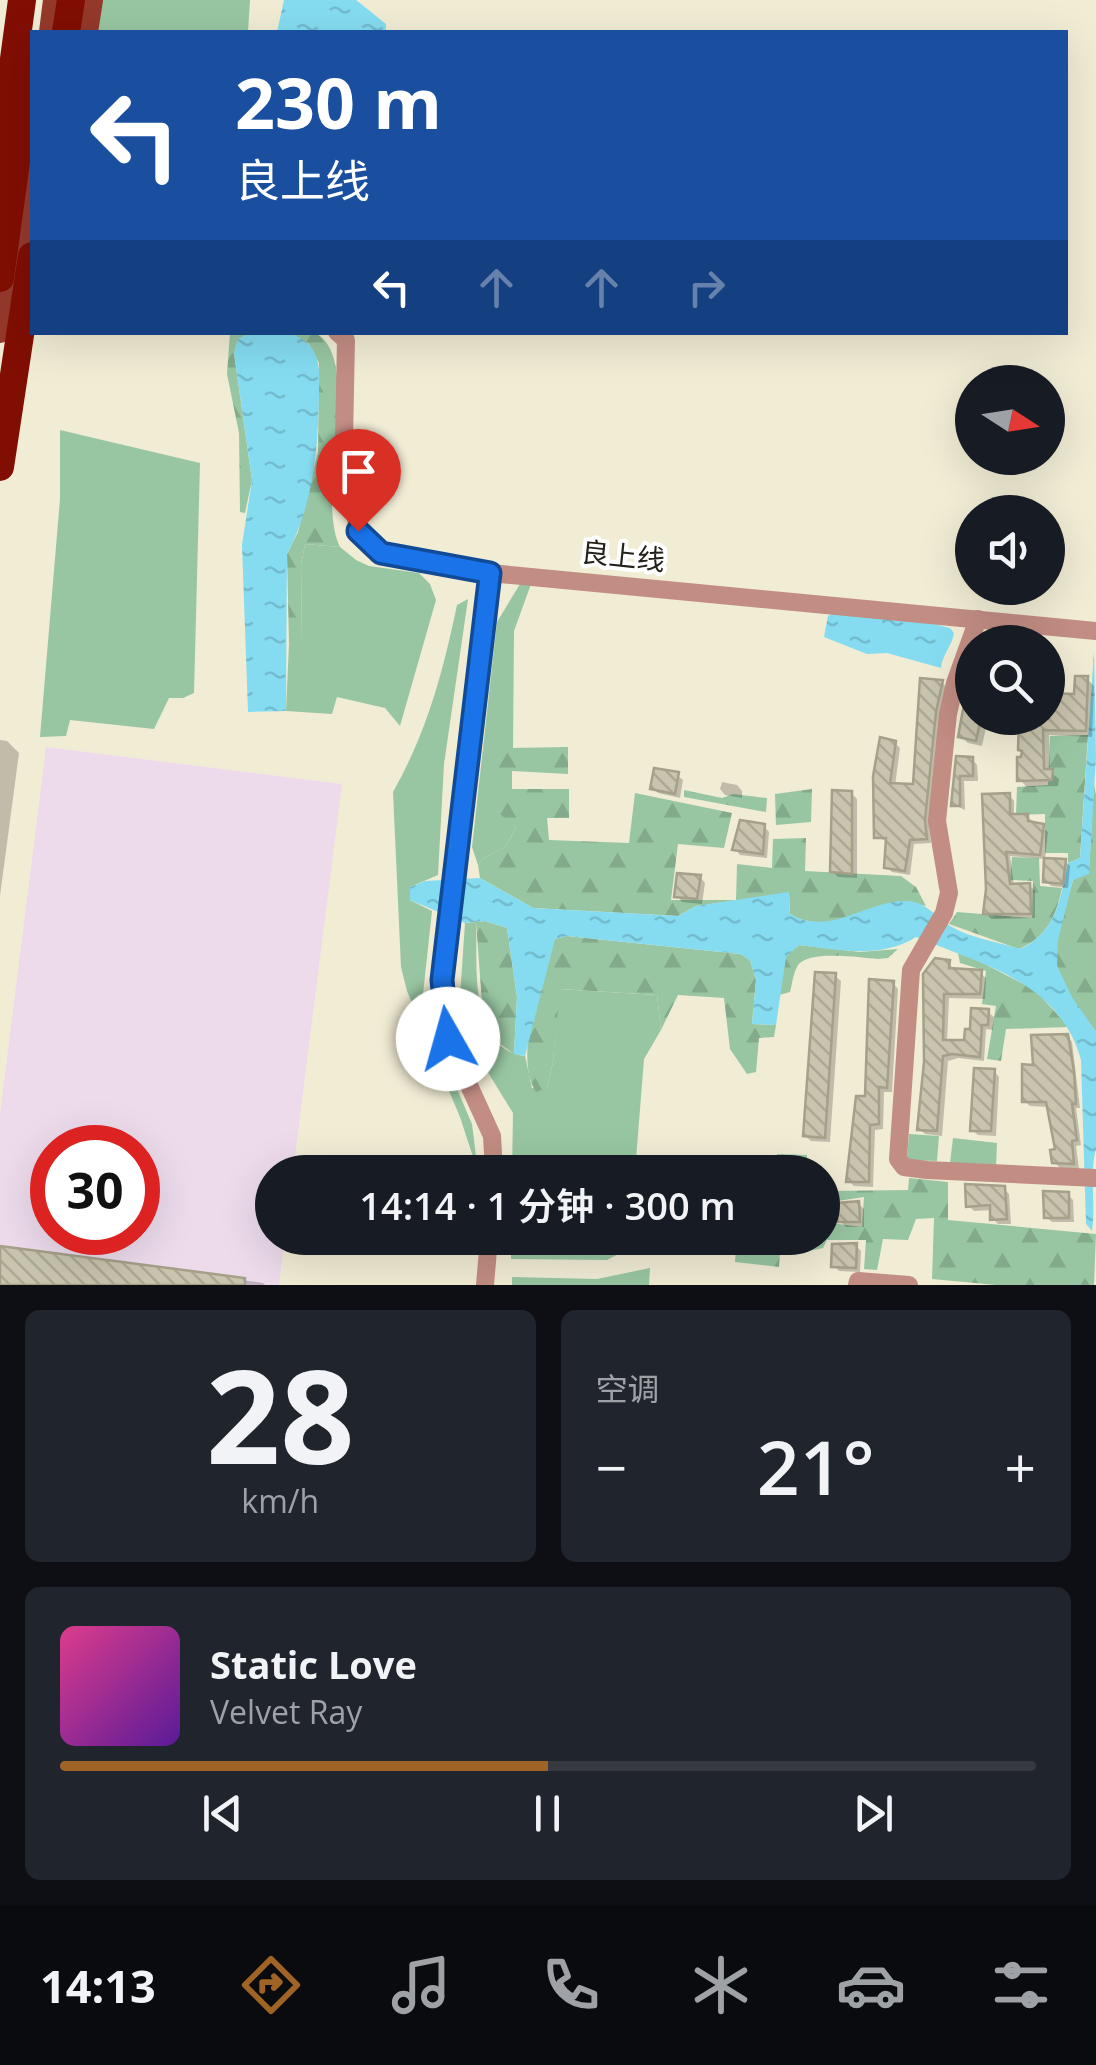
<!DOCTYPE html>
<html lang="zh">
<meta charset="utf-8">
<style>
body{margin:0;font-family:"Open Sans","Noto Sans SC",sans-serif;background:#20242c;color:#f1f3f6;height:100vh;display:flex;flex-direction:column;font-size:38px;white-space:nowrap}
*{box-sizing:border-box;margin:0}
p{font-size:32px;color:#9ea1a6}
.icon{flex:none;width:55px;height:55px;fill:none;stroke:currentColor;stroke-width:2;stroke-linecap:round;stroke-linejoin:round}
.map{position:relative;height:1285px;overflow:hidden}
.panel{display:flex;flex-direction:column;gap:25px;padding:25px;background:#0d0f14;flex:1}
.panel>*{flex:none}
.hud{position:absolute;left:30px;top:30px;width:1038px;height:305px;border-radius:0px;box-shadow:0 10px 40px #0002;background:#1a4fa0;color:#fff;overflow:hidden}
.needle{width:65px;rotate:102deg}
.fabs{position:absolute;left:955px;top:365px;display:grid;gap:20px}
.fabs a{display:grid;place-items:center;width:110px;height:110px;border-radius:50%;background:#171b24;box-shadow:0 10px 40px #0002;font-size:50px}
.speed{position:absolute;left:30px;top:1125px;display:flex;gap:20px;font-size:50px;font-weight:700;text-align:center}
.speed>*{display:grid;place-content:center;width:130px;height:130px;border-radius:50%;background:#171b24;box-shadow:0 10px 40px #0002;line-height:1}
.speed .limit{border:15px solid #d22;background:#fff;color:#111}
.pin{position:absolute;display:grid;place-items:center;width:85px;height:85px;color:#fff;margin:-102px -42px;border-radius:50% 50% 50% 0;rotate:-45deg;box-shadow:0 0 10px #0007}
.pin .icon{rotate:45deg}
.me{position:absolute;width:110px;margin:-55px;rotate:353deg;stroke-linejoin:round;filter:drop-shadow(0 0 8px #0008)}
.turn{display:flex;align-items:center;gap:35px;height:210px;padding:0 40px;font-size:45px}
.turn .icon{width:130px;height:130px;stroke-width:2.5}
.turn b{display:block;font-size:70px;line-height:85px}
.lanes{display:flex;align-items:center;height:95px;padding:0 40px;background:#0003;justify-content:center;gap:50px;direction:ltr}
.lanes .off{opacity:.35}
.big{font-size:75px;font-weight:600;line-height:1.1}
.panel .widget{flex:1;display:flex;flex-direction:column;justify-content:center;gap:15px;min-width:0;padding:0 35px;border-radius:15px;background:#20242c}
.panel .dial{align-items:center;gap:0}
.dial b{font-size:130px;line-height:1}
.song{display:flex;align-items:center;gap:30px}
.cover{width:120px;height:120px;border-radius:15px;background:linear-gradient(135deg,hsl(330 70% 55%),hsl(270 70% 35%))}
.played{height:10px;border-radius:5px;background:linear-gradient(90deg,#9f6326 50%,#363941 50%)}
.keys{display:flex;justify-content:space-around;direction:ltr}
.heat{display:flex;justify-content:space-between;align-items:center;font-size:55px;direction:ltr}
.panel .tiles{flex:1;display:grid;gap:25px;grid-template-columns:1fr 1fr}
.widget:last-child{grid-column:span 2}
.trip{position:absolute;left:255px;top:1155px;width:585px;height:100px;border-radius:50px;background:#171b24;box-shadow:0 10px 40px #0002;font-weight:600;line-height:100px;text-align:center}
.tab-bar{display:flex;height:160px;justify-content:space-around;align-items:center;background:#090b0e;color:#9ea1a6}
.tab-bar .icon{width:70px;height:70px}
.tab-bar .on{color:#9f6326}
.tab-bar b{font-size:45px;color:#f1f3f6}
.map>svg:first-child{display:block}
.commercial{fill:#eddbec;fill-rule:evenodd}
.green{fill:#98c6a2}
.forest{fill:url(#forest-firs)}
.water{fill:url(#water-ripples)}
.shadow{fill:#0003}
.building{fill:url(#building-back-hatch);stroke:#a5a08a;stroke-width:2.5}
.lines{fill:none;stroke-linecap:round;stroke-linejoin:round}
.minor{stroke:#c28d83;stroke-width:18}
.major{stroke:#94392c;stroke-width:22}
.highway{stroke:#810e03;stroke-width:28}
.highway-bridge{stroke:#810e03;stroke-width:28}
.route-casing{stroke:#114b97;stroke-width:25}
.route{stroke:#1a73e8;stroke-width:18}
.labels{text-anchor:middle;stroke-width:8;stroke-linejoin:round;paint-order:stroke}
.street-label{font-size:28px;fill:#222018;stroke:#fff}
</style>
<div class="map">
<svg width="1096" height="1285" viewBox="0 0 1096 1285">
<defs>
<pattern id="forest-firs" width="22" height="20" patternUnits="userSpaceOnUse" patternTransform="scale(2.5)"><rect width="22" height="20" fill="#98c6a2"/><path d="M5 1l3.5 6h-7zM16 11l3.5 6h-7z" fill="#83aa8b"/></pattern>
<pattern id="water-ripples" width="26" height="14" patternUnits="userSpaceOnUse" patternTransform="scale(2.5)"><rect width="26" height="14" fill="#85dcf1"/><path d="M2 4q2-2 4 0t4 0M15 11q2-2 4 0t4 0" fill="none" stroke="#73bcce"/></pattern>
<pattern id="building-back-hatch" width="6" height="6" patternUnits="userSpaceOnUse" patternTransform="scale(2.5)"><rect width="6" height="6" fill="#c9c4ad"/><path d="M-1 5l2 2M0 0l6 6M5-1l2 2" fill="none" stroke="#aca894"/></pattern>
</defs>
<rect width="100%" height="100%" fill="#f1ecd4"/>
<path class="commercial" d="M46,747l296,37 -49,388h-21v66h13l-6,47h-279v-171zM52,1148h86v84h-86z"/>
<g class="green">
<path d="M101,0h149l-2,32h-151z"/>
<path d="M60,430l140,33 -6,230 -11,5h-14l-15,31 -84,-9 -4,16 -26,1 20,-238z"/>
<path d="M305,544l35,3 16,13 13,6 50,7 11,11 6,16 -36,126 -15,-18 -48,-11 -5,17 -46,-3 3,-67 13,-3 -1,-76z"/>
<path d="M520,584h11l-17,47 -1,117h-7l-1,69 11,11 -11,19 -21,11 -6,7 -6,-18 25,-225z"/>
<path d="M468,599l-24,165 -6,111 -28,12v13l22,11 -9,83 4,25 45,105 6,48 -18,-55 -53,-126 -6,-24 -8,-175c34,-60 50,-120 64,-187z"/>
<path d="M476,922c2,43 -9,126 49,134l7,32h15l6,-26 6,-73 98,6 4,35 -17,29 -9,113h-123l1,-59 -32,-52 -21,-64 5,-74z"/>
<path d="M909,1134l30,2 -2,25 -30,-1z"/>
<path d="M953,1138l44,5 -1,24 -46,-4z"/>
<path d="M511,1238h120l-1,10 -23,12 -96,-1z"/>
<path d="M650,1268l-1,17h-137v-8l85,2z"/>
</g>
<g class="forest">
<path d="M230,333h21l-13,6 -4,14 18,127 -7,33 -5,-1 -1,-79 -12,-59z"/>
<path d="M290,333c9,0 22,-3 30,3 41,32 -5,160 20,211l-35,-3 -4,21 1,77 -13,2 -2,-90 11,-22 20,-80 1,-89 -10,-19z"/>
<path d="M1088,735l-8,123 -12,5v-10h-23v-39l-29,1 1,-28 31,-2 2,-49z"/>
<path d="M568,747v27l-56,-3v18h57v29h-22l2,22 80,3 6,-50 97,20 -8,35 -46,-4 -7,56h65l1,-36 35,4 1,-29 33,-1 -1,33 96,5 15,11 10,19c-47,-12 -93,34 -136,8l-1,-21 -93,13 -18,10 -145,-8 -53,-30 -2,-13 6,-7 21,-11 11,-19 -18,-16v-47l8,-17z"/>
<path d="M1094,784l2,11v237c-13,-19 -36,-44 -39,-67 -4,-27 10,-59 16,-85l16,-11z"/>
<path d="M812,789l-1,33 -35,3 -1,-31z"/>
<path d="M684,790l38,8 11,-4 34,4 -1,14 -82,-15z"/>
<path d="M1012,857l27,1 1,28 22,2c-6,28 -14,48 -43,61l-70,-25 8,-12 75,6 1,-37 -23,-1z"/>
<path d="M485,921l22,7 10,69 -3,57 -25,-18 -6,-20 -7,-94z"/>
<path d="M567,936l173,18 10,6 6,20 -4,44 24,1 -2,12 -15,1 -3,34 -9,2 -17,-25 -6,-51 -46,-3 -17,35 -4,-35 -97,-6 -7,73 -6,26 -11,4c-23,-34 5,-116 19,-153z"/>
<path d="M799,945l61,7 38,-3 -10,9 -10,1c-18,-1 -72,-10 -81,8 -4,7 -5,18 -7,25l-11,3 7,-39z"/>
<path d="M958,953l19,7 58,30 34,37 -63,2 -5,32 -14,-2 9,-53 -14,-2 4,-33 -26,-8z"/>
<path d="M777,1154l30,1v12l11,1v4h-44z"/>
<path d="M909,1178l39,4v38l148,14 -2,51h-98l-64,-6 2,-61 -18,1 -8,21 -25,-1 -6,31 -13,-1 2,-29h-39l-4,8 -14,3 1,-13h12l1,-16 39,5 2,-30 -33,5 -2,-11 79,-1z"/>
<path d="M736,1248l44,3 -1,16 -44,-5z"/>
</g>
<g class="water">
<path d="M284,0h72l30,24v8h-109z"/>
<path d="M251,333c20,-1 43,-4 58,12 13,13 10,35 10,51 -1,55 -6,109 -32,158l-1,157 -38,1 -6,-167 10,-65 -18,-127 4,-14z"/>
<path d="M835,612l87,9 28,7 4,5c-2,13 -12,22 -13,35l-54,-15 -20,1 -43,-17 4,-21z"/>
<path d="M1094,651l2,106 -7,117 -16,6 -15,60 -1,26 15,31 24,35v117c-7,24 0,55 -4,82l-6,-7 -5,-164c-22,-79 -98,-95 -165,-123 -34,22 -78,13 -117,8l-13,12 -10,68 -24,-1 4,-44 -6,-20 -10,-6 -173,-18 -12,3 -30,117 -11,-2 3,-57 -10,-69 -22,-7 -20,2 -55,-23v-13l15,-6 55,-3 53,30 145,8 18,-10 93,-14 1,22c39,23 74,-12 114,-13 21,-1 32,16 48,26 19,11 46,15 68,22 37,-17 40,-50 48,-86l12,-5z"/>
</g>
<g class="shadow">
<path d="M1087,679l7,7 -2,51 -43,-2 1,37 9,7 -1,7 -31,1 -7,-7 4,-27 -4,-4 1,-31h27v-23l28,2z"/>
<path d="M942,682l5,6 -7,31 -11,108 2,16 -17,1 -4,31 -18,-3 -6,-5 2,-25 -11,-5 18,-94 5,5 -5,38h20z"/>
<path d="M967,696l5,2v20h38h-12v3l-10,-3 -6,28 -14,-3 -7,-7z"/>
<path d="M0,740l7,1 12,12 -19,143z"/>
<path d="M958,759h14l5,6 1,16h-14l1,29 -11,-5z"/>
<path d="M677,775l6,5 -3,18 -22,-5 -5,-5z"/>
<path d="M722,782l15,3 5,6v7l-17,-3 -5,-6z"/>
<path d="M851,793l6,6v79l-19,-1 -5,-5z"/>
<path d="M1009,795l5,6v15l13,1 21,15 -3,27 -35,-3 4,30 15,-1 6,6v27l-44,1 -5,-6z"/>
<path d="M764,826l5,6 -2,26 -27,-3 -5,-6z"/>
<path d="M1065,861l5,5 -2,22 -17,-2 -5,-5z"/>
<path d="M700,877l5,6 -3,21 -20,-2 -5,-6z"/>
<path d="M949,962l5,9 26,2 6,5 -1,21 -36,-1 -2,44h20l21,-30 6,5 -1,13 -7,-1 -2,32 -26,-3 -10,3 -6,75 -17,-2 -6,-5z"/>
<path d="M835,976l6,5 -11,161 -19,-1 -6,-5z"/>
<path d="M893,983l5,6 -6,103h-8l-1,37 -8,1 -2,57 -19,-1 -5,-5z"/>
<path d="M1067,1036l5,6 8,66h-4l5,37 -5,1 3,23 -19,-1 -6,-6 4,-10 -8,-45 -20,-1 -6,-5 12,-34z"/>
<path d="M994,1071l5,6 -3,59 -18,-1 -6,-5z"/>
<path d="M745,1162l18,2 5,8h-23z"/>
<path d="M1004,1189l5,5 2,30h-13l-5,-5v-9l-19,1 -5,-5z"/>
<path d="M1068,1195l5,5 1,22h-22l-6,-5z"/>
<path d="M858,1203l6,6v18h-18l-6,-6z"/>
<path d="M856,1246l5,5 -1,21 -21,-1 -5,-5z"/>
<path d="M0,1248l263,35 2,2h-265z"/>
</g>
<g class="building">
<path d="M1075,676h13l-2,55 -43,-1 1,39h9l-1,11 -35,1v-24h4l1,-6 -4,-1 1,-32h29v-25l26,1z"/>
<path d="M920,678l23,2 -7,32 -11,108 2,19 -17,1 -5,31 -21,-3 2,-30h-12l-1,-62 7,-39 16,4 -6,42 23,1z"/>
<path d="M966,693l6,2v23h9l-5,23 -18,-4z"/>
<path d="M956,756l17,1v19h-13v30h-9z"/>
<path d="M654,768l25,4 -4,22 -25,-5z"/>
<path d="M832,790l20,1v83l-22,-2z"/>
<path d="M1010,793v21h18v7l16,3 -4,31 -34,-3 4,32 20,-1 1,31h-48l3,-25 -4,-95z"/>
<path d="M740,820l25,4 -2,30 -31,-4z"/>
<path d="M1044,858l22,1 -3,25 -20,-2z"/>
<path d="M677,873l24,2 -4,24 -23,-2z"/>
<path d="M935,958l15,2 -1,8 33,2 -2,24h-36l-1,46h21l1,-11h5l1,-21 18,1 -1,16h-6l-2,32 -28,-3 -9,2 -6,75 -20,-1 7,-68 -1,-88z"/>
<path d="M815,972l21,1 -11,165 -22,-2z"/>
<path d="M869,979l25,2 -7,107 -8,-1v37l-9,1 -1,57h-23l10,-86h9z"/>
<path d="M1068,1034l6,38 2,32h-4l5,36 -5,1 2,23 -22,-1 -2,-13 5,-1 -9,-47h-24v-38l11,1 -2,-30z"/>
<path d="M974,1068l21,1 -4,62h-21z"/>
<path d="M965,1184l40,2 2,33 -17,1v-15l-24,2z"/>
<path d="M1043,1191l26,1v26h-25z"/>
<path d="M859,1201l1,21h-22l-1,-19z"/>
<path d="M857,1243l-1,25 -25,-1 1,-23z"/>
<path d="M0,1246l245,32v7h-245z"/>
</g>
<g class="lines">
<g class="minor">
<path d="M337,332l9,8 -2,101 14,90 23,22 109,20 606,58"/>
<path d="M490,573l-48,407 6,59 44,97 2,36"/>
<path d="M978,619l-23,64 -7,31 -11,107 12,72 -5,20 -33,57 -13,189 6,8 23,3 169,8"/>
<path d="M485,1285l4,-47"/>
<path d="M857,1285l1,-4 51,4"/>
</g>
<g class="major">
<path d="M50,32l4,-32"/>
<path d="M87,32l5,-32"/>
<path d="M0,332l22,-96 10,-75"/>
</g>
<g class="highway">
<path d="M66,32l5,-32"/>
<path d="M0,162l22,-162"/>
</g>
<g class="highway-bridge">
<path d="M0,278l32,-233"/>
<path d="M0,467l32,-211"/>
</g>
</g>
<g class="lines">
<defs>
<path id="route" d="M358,531l23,22 109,20 -48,407 6,59"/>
</defs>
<use href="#route" class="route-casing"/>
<use href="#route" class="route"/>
</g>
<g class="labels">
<g class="street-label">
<text transform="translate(623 556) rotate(6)" y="10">良上线</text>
</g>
</g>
</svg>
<div class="fabs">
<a><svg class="needle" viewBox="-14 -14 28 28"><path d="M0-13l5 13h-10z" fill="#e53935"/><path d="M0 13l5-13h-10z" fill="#9ea1a6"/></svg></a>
<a><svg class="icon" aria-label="sound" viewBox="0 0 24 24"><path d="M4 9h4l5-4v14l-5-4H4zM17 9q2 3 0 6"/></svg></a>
<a><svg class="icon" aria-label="search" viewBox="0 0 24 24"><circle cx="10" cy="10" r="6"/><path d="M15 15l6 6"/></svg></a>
</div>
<div class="speed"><div class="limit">30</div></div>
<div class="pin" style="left:358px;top:531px;background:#d93025"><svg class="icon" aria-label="arrive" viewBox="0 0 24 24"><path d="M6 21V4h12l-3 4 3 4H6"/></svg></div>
<svg class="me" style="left:448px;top:1039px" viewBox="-20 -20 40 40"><circle r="19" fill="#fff"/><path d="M0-13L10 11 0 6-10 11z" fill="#1a73e8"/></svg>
<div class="trip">14:14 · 1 分钟 · 300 m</div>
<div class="hud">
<div class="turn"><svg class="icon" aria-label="left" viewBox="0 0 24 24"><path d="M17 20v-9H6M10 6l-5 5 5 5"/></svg><div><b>230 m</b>良上线</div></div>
<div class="lanes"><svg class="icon" aria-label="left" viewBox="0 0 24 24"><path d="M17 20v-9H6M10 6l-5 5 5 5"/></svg><svg class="icon off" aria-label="ahead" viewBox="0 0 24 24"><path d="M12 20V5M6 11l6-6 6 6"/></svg><svg class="icon off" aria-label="ahead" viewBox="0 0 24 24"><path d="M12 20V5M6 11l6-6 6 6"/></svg><svg class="icon off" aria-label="right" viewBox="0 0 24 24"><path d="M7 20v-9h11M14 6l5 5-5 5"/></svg></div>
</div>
</div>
<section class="panel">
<div class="tiles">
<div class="widget dial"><b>28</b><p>km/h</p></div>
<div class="widget"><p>空调</p>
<div class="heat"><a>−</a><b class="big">21°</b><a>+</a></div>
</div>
<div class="widget">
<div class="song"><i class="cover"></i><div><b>Static Love</b><p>Velvet Ray</p></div></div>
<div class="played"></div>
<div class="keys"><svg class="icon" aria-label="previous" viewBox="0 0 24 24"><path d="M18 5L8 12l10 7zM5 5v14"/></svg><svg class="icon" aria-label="pause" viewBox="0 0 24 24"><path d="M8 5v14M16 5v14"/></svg><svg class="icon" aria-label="next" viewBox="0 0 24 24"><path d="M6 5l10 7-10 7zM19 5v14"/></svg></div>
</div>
</div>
</section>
<nav class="tab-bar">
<b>14:13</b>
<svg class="icon on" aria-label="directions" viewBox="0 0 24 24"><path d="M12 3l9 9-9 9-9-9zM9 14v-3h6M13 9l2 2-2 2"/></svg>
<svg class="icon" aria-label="music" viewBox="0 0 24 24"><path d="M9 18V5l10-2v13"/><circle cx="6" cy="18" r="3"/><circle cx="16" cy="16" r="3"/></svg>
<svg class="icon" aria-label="phone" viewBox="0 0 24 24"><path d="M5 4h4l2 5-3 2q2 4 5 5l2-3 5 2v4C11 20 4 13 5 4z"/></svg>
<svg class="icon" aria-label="climate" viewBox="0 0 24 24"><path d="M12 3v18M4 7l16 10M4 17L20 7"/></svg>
<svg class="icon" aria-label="car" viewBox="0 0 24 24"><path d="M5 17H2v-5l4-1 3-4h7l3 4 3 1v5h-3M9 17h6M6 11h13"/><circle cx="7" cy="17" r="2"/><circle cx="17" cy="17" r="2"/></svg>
<svg class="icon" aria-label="filters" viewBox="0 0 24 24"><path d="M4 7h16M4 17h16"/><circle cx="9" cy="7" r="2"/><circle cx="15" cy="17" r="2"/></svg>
</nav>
